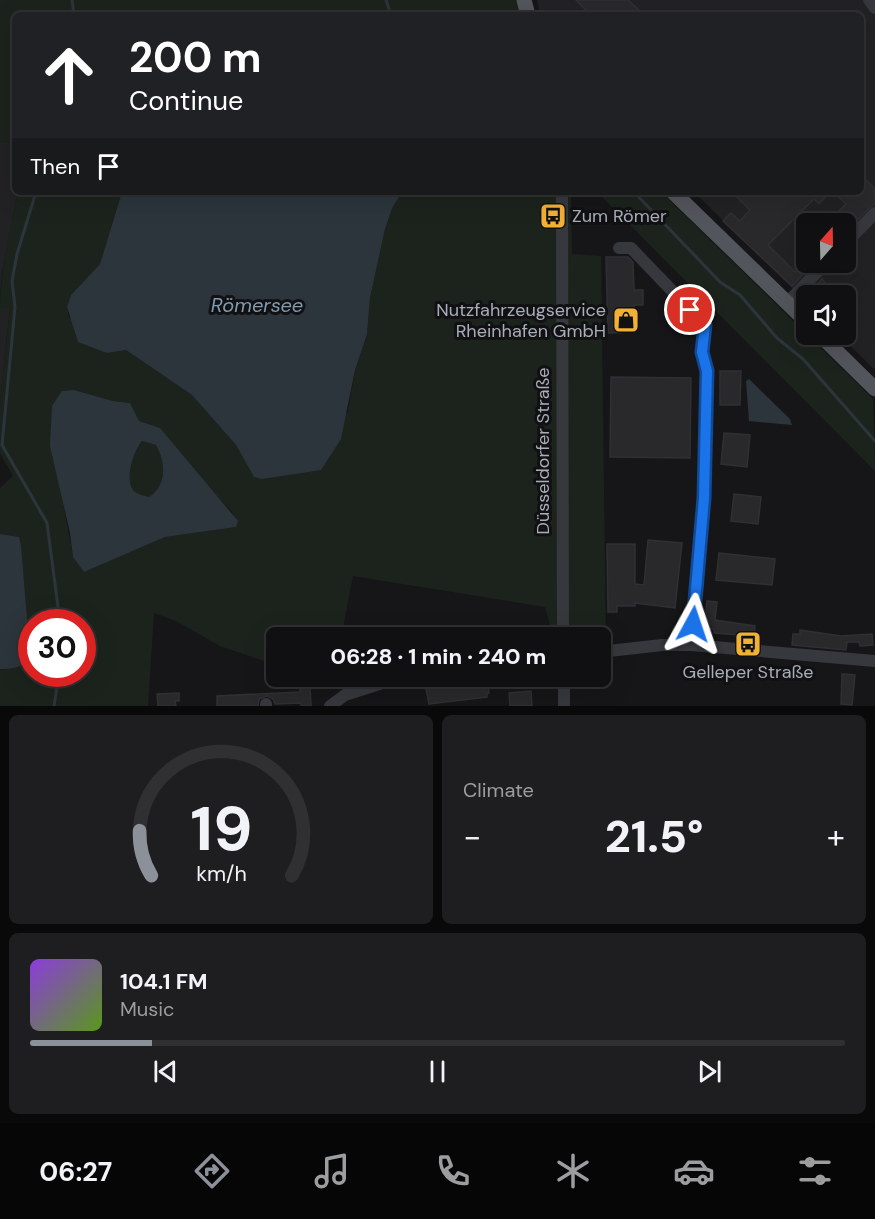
<!DOCTYPE html>
<meta charset="utf-8">
<style>
body{margin:0;font-family:"DM Sans",sans-serif;background:#1e1e20;color:#f1f3f6;height:100vh;display:flex;flex-direction:column;font-size:22px;white-space:nowrap}
*{box-sizing:border-box;margin:0}
p{font-size:20px;color:#9c9d9f}
.icon{flex:none;width:33px;height:33px;fill:none;stroke:currentColor;stroke-width:2;stroke-linecap:round;stroke-linejoin:round}
.map{position:relative;height:706px;overflow:hidden}
.panel{display:flex;flex-direction:column;gap:9px;padding:9px;background:#09090a;flex:1}
.panel>*{flex:none}
.banner{position:absolute;left:12px;top:12px;width:852px;height:183px;border-radius:9px;box-shadow:0 6px 24px #0002,0 0 0 2px #303032;background:#202124;color:#fff;overflow:hidden}
.needle{width:39px;rotate:20deg}
.tools{position:absolute;left:796px;top:213px;display:grid;gap:12px}
.tools a{display:grid;place-items:center;width:60px;height:60px;border-radius:9px;background:#101012;box-shadow:0 6px 24px #0002,0 0 0 2px #303032;font-size:30px}
.speed{position:absolute;left:18px;top:609px;display:flex;gap:12px;font-size:30px;font-weight:700;text-align:center}
.speed>*{display:grid;place-content:center;width:78px;height:78px;border-radius:50%;background:#101012;box-shadow:0 6px 24px #0002,0 0 0 2px #303032;line-height:1}
.speed .limit{border:9px solid #d22;background:#fff;color:#111}
.pin{position:absolute;display:grid;place-items:center;width:51px;height:51px;color:#fff;margin:-26px;border:3px solid #fff;border-radius:50%;box-shadow:0 2px 6px #0007}
.me{position:absolute;width:66px;margin:-33px;rotate:5deg;stroke-linejoin:round;filter:drop-shadow(0 0 4px #0008)}
.turn{display:flex;align-items:center;gap:21px;height:126px;padding:0 18px;font-size:27px}
.turn .icon{width:78px;height:78px;stroke-width:2.5}
.turn b{display:block;font-size:42px;line-height:51px}
.then{display:flex;align-items:center;height:57px;padding:0 18px;background:#0003;gap:12px;font-size:22px}
.big{font-size:45px;font-weight:800;line-height:1.1}
.panel .tile{flex:1;display:flex;flex-direction:column;justify-content:center;gap:9px;min-width:0;padding:0 21px;border-radius:9px;background:#1e1e20}
.panel .dial{align-items:center;gap:0}
.dial svg{height:156px;overflow:visible;fill:none;stroke:#303032;stroke-width:7;stroke-linecap:round;text-anchor:middle}
.dial text{fill:#f1f3f6;stroke:none}
.song{display:flex;align-items:center;gap:18px}
.cover{width:72px;height:72px;border-radius:9px;background:linear-gradient(135deg,hsl(270 70% 55%),hsl(90 70% 35%))}
.played{height:6px;border-radius:3px;background:linear-gradient(90deg,#8c9099 15%,#303032 15%)}
.keys{display:flex;justify-content:space-around;direction:ltr}
.heat{display:flex;justify-content:space-between;align-items:center;font-size:33px;direction:ltr}
.panel .tiles{flex:1;display:grid;gap:9px;grid-template-columns:1fr 1fr}
.tile:last-child{grid-column:span 2}
.trip{position:absolute;left:266px;top:627px;width:345px;height:60px;border-radius:9px;background:#101012;box-shadow:0 6px 24px #0002,0 0 0 2px #303032;font-weight:800;line-height:60px;text-align:center}
.dock{display:flex;height:96px;justify-content:space-around;align-items:center;background:#060607;color:#9c9d9f}
.dock .icon{width:42px;height:42px}
.dock .current{color:#8c9099}
.dock b{font-size:27px;color:#f1f3f6}
.map>svg:first-child{display:block}
.built{fill:#222225;fill-rule:evenodd}
.green{fill:#1c231d;fill-rule:evenodd}
.water{fill:#2c353c;fill-rule:evenodd}
.lines{fill:none;stroke-linecap:round;stroke-linejoin:round}
.stream{stroke:#2c353c;stroke-width:3}
.building{fill:#29292c;stroke:#303034;stroke-width:1.5}
.minor{stroke:#37383d;stroke-width:12}
.major{stroke:#53555c;stroke-width:15}
.route-casing{stroke:#114b97;stroke-width:15}
.route{stroke:#1a73e8;stroke-width:10}
.labels{text-anchor:middle;stroke-width:6;stroke-linejoin:round;paint-order:stroke}
.poi-label{font-size:18px;fill:#a8adb8;stroke:#111113;text-anchor:start}
.street-label{font-size:18px;fill:#a8adb8;stroke:#111113}
.water-label{font-size:20px;font-style:italic;fill:#7f9bb3;stroke:#111113}
</style>
<div class="map">
<svg width="875" height="706" viewBox="0 0 875 706">
<rect width="100%" height="100%" fill="#161618"/>
<g class="built">
<path d="M537,0h338v370l-36,-35 7,-1v-38h-39v7l-113,-111h167v-177h-321zM807,224h39v38h-39z"/>
<path d="M0,141l15,2v49h3l-16,81 -2,23z"/>
<path d="M10,307l-10,95v-94z"/>
</g>
<g class="green">
<path d="M0,0h516l5,15h-506v128l-15,-2z"/>
<path d="M18,192h104l-22,72 -29,31 -4,12 2,10 38,36 19,-3 66,45 44,50 18,32 94,-65 7,-42 12,-36 3,-36 15,-69 6,-21 11,-16h169l1,62 29,2 5,387 -6,1v-6l-47,-1 -8,-30 -192,-31 -12,61 -65,1v27l-56,-19 -44,-25 -22,-8 -6,93h-148v-37l3,1 16,-133 -19,-3v-46l13,-12 -13,-23v-51l10,-94h-10c0,-39 11,-78 18,-116zM74,390l39,11 17,2 9,18 21,7 39,49 33,35 4,15 -71,10 -81,35 -11,-16 -14,-75zM32,622h50v52h-50z"/>
<path d="M597,192h64l212,207 2,72z"/>
<path d="M142,441l14,4c10,18 11,40 -7,52 -4,-1 -11,-3 -14,-5 -12,-10 -1,-42 7,-51z"/>
</g>
<g class="water">
<path d="M122,192h280l-10,16 -7,21 -15,69 -3,36 -12,36 -14,69 -20,31 -59,9 -8,-2 -18,-32 -44,-50 -66,-45 -19,3 -29,-11 -11,-35 4,-12 29,-31z"/>
<path d="M749,379l41,40 2,6 -43,-4 -3,-40z"/>
<path d="M74,390l39,11 17,2 9,18 21,7 78,93 -2,6 -71,10 -81,35 -11,-15 -3,-24 -20,-87 2,-40 10,-15zM142,441l14,4c10,18 11,40 -7,52 -4,-1 -11,-3 -14,-5 -12,-10 -1,-42 7,-51z"/>
<path d="M0,534l19,3 2,9 9,109c-4,13 -19,14 -30,14z"/>
</g>
<g class="lines">
<g class="stream">
<path d="M72,0l2,15"/>
<path d="M386,0l5,15"/>
<path d="M36,192l-19,62 -5,27 3,26 -13,138 45,78 13,99"/>
<path d="M634,192l86,90 20,13 37,43 26,21 72,82"/>
<path d="M54,706l5,-32"/>
</g>
</g>
<g class="building">
<path d="M576,0h52l11,10 -5,5h-43z"/>
<path d="M861,175l14,14v14l-29,28v-7h-20l20,-20 -13,-12h28z"/>
<path d="M732,192h98l-11,12 -5,-5 -46,46 27,27 11,-10 -10,-9 11,-11v20h8l-23,24 -69,-65 8,-8 9,8 10,-11z"/>
<path d="M606,257h22l5,5 1,28h9v15h-9v27l-26,1z"/>
<path d="M822,279l16,17h-32z"/>
<path d="M720,371h21l-1,34h-20z"/>
<path d="M611,377l80,1 -1,80 -80,-1z"/>
<path d="M724,433l26,2 -3,32 -26,-3z"/>
<path d="M734,494l27,3 -3,27 -27,-3z"/>
<path d="M648,540l34,3 -7,65 -40,-5v3h-18v6h-9l-1,-68h28v40l9,1z"/>
<path d="M719,553l56,6 -3,26 -56,-5z"/>
<path d="M707,601l10,1 -2,18 40,6 -1,10 -40,-3v-4l-10,-1z"/>
<path d="M800,630l41,6 31,-2 1,11 -13,1 -1,-4h-12l-1,8 -54,-5 1,-11h7z"/>
<path d="M842,674l13,1 -3,30 -11,-1z"/>
<path d="M487,680l2,13h-2v4l-58,7 -3,-15z"/>
<path d="M310,686l1,20h-10v-3l-26,1 -2,-5 -6,-3 -8,3 -1,7h-41v-10l83,-4v-5z"/>
<path d="M531,691l1,15h-22l-1,-13z"/>
<path d="M179,693v8h-4l1,5h-18l-1,-12z"/>
</g>
<g class="lines">
<g class="minor">
<path d="M869,0l6,8"/>
<path d="M562,192l1,446"/>
<path d="M846,243l29,-30"/>
<path d="M619,248h12l74,77 -3,27 5,19 -3,127 -13,147"/>
<path d="M787,303l40,-41"/>
<path d="M600,652l62,-7h29l184,16"/>
<path d="M564,676v30"/>
<path d="M266,704v2"/>
<path d="M330,706l15,-11 59,-19"/>
</g>
<g class="major">
<path d="M524,0l4,15"/>
<path d="M673,192l134,130"/>
<path d="M819,334l56,55"/>
</g>
</g>
<g class="lines">
<defs>
<path id="route" d="M690,310l15,15 -3,27 5,19 -3,127 -11,126"/>
</defs>
<use href="#route" class="route-casing"/>
<use href="#route" class="route"/>
</g>
<defs>
<symbol id="bus-square" viewBox="-11 -11 22 22"><rect x="-9" y="-9" width="18" height="18" rx="4" fill="#f2b134" stroke="#111113"/><path d="M-5-6H5V4H4V6H2V4H-2V6H-4V4H-5ZM-3.5-4V0h7V-4ZM-3.5 1.2v1.5H-2V1.2ZM2 1.2v1.5H3.5V1.2Z" fill="#111"/></symbol>
<symbol id="shop-square" viewBox="-11 -11 22 22"><rect x="-9" y="-9" width="18" height="18" rx="4" fill="#f2b134" stroke="#111113"/><path d="M-5-2.5h2.3a2.7 3.5 0 0 1 5.4 0H5L5.5 6h-11ZM-1.5-2.5h3a1.5 2.3 0 0 0-3 0Z" fill="#111"/></symbol>
</defs>
<g fill-rule="evenodd">
<use href="#bus-square" x="538" y="201" width="30" height="30"/>
<use href="#shop-square" x="611" y="305" width="30" height="30"/>
<use href="#bus-square" x="733" y="629" width="30" height="30"/>
</g>
<g class="labels">
<g class="poi-label">
<text x="572" y="222">Zum Römer</text>
<text x="606" y="316" text-anchor="end">Nutzfahrzeugservice<tspan x="606" dy="21">Rheinhafen GmbH</tspan></text>
<text x="748" y="678" text-anchor="middle">Gelleper Straße</text>
</g>
<g class="street-label">
<text transform="translate(543 451) rotate(-90)" y="6">Düsseldorfer Straße</text>
</g>
<g class="water-label">
<text x="257" y="312">Römersee</text>
</g>
</g>
</svg>
<div class="tools">
<a><svg class="needle" viewBox="-14 -14 28 28"><path d="M0-13l5 13h-10z" fill="#e53935"/><path d="M0 13l5-13h-10z" fill="#9c9d9f"/></svg></a>
<a><svg class="icon" aria-label="sound" viewBox="0 0 24 24"><path d="M4 9h4l5-4v14l-5-4H4zM17 9q2 3 0 6"/></svg></a>
</div>
<div class="speed"><div class="limit">30</div></div>
<div class="pin" style="left:690px;top:310px;background:#d93025"><svg class="icon" aria-label="arrive" viewBox="0 0 24 24"><path d="M6 21V4h12l-3 4 3 4H6"/></svg></div>
<svg class="me" style="left:693px;top:624px" viewBox="-20 -20 40 40"><path d="M0-17L14 15 0 8-14 15z" fill="#1a73e8" stroke="#fff" stroke-width="4"/></svg>
<div class="trip">06:28 · 1 min · 240 m</div>
<div class="banner">
<div class="turn"><svg class="icon" aria-label="ahead" viewBox="0 0 24 24"><path d="M12 20V5M6 11l6-6 6 6"/></svg><div><b>200 m</b>Continue</div></div>
<div class="then">Then<svg class="icon" aria-label="arrive" viewBox="0 0 24 24"><path d="M6 21V4h12l-3 4 3 4H6"/></svg></div>
</div>
</div>
<section class="panel">
<div class="tiles">
<div class="tile dial"><svg viewBox="0 0 100 80">
<path d="M14 69A42 42 0 1 1 86 69"/>
<path d="M14 69A42 42 0 0 1 8 46" stroke="#8c9099"/>
<text x="50" y="56" font-size="32" font-weight="700">19</text>
<text x="50" y="72" font-size="11">km/h</text>
</svg></div>
<div class="tile"><p>Climate</p>
<div class="heat"><a>−</a><b class="big">21.5°</b><a>+</a></div>
</div>
<div class="tile">
<div class="song"><i class="cover"></i><div><b>104.1 FM</b><p>Music</p></div></div>
<div class="played"></div>
<div class="keys"><svg class="icon" aria-label="previous" viewBox="0 0 24 24"><path d="M18 5L8 12l10 7zM5 5v14"/></svg><svg class="icon" aria-label="pause" viewBox="0 0 24 24"><path d="M8 5v14M16 5v14"/></svg><svg class="icon" aria-label="next" viewBox="0 0 24 24"><path d="M6 5l10 7-10 7zM19 5v14"/></svg></div>
</div>
</div>
</section>
<nav class="dock">
<b>06:27</b>
<svg class="icon current" aria-label="directions" viewBox="0 0 24 24"><path d="M12 3l9 9-9 9-9-9zM9 14v-3h6M13 9l2 2-2 2"/></svg>
<svg class="icon" aria-label="music" viewBox="0 0 24 24"><path d="M9 18V5l10-2v13"/><circle cx="6" cy="18" r="3"/><circle cx="16" cy="16" r="3"/></svg>
<svg class="icon" aria-label="phone" viewBox="0 0 24 24"><path d="M5 4h4l2 5-3 2q2 4 5 5l2-3 5 2v4C11 20 4 13 5 4z"/></svg>
<svg class="icon" aria-label="climate" viewBox="0 0 24 24"><path d="M12 3v18M4 7l16 10M4 17L20 7"/></svg>
<svg class="icon" aria-label="car" viewBox="0 0 24 24"><path d="M5 17H2v-5l4-1 3-4h7l3 4 3 1v5h-3M9 17h6M6 11h13"/><circle cx="7" cy="17" r="2"/><circle cx="17" cy="17" r="2"/></svg>
<svg class="icon" aria-label="filters" viewBox="0 0 24 24"><path d="M4 7h16M4 17h16"/><circle cx="9" cy="7" r="2"/><circle cx="15" cy="17" r="2"/></svg>
</nav>
